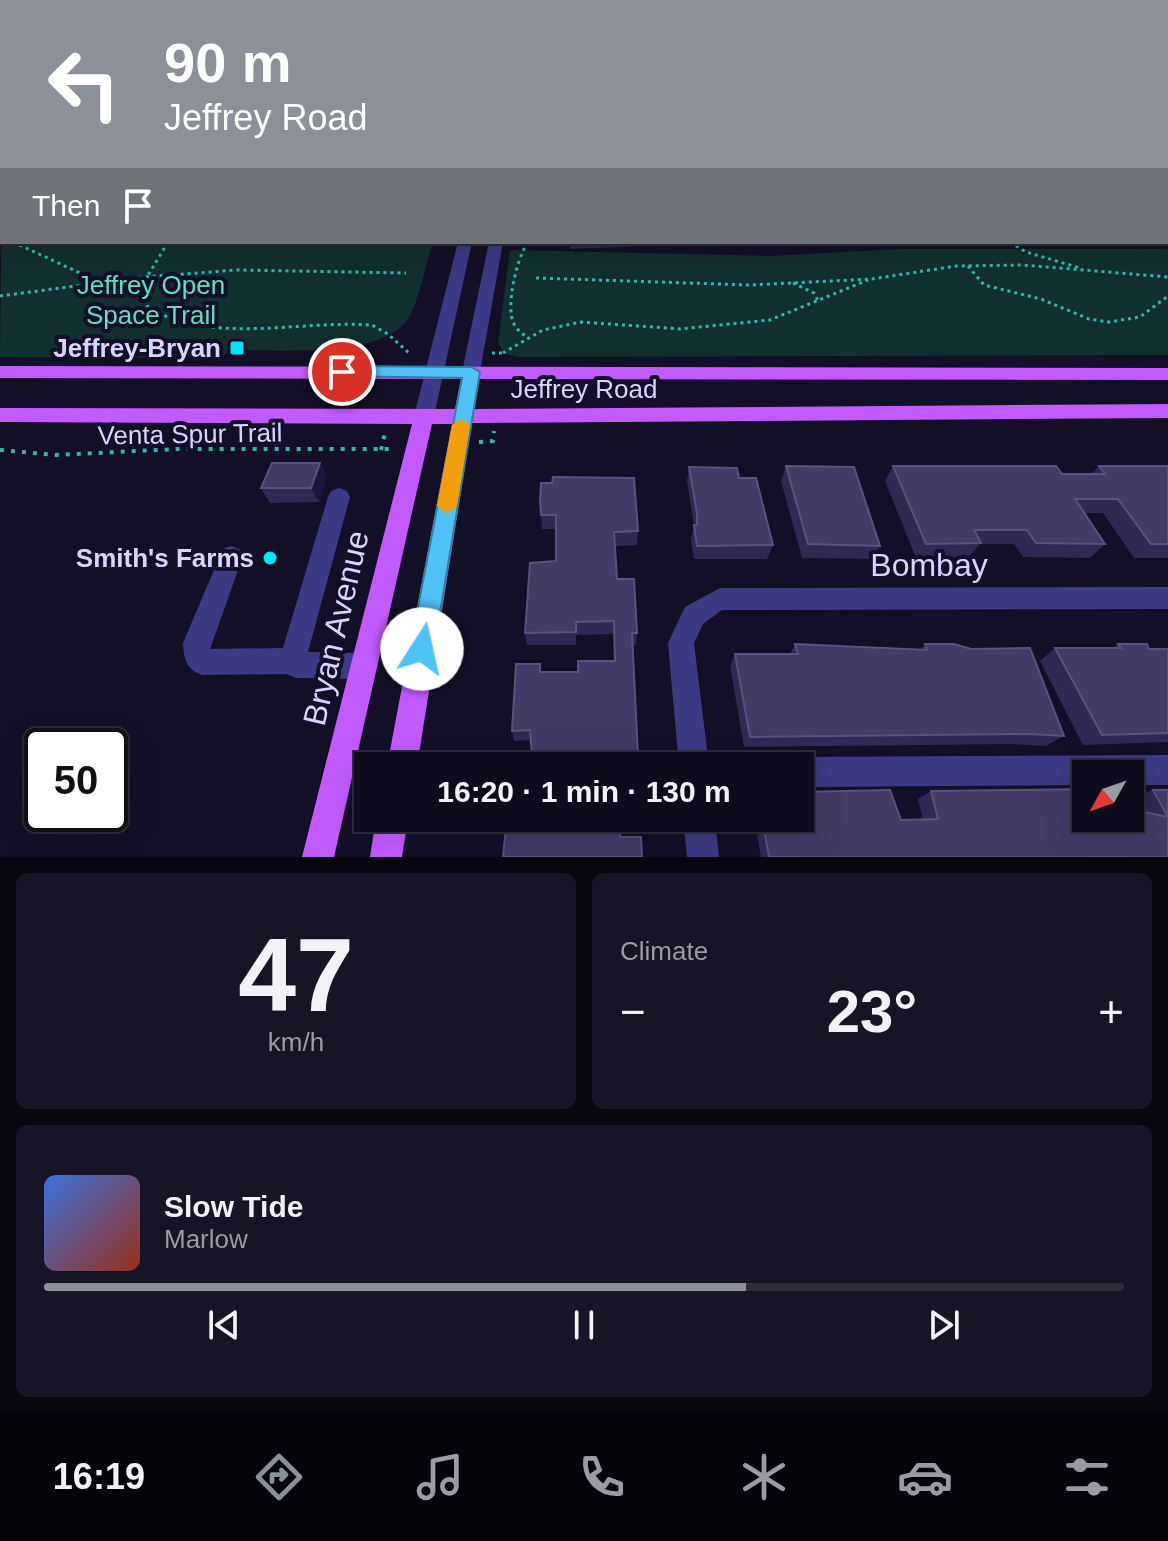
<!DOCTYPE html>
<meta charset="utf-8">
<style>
body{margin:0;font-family:Helvetica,sans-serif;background:#171425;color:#f1f3f6;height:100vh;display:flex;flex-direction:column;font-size:30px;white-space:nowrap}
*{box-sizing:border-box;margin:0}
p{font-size:26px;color:#9b9ba3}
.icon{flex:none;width:44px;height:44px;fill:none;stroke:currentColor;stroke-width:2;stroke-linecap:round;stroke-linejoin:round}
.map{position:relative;height:857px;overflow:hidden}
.sheet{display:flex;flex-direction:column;gap:16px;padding:16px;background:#08060f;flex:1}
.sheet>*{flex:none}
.guide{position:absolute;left:0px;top:0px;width:1168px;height:244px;box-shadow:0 8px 32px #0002,0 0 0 2px #2e2b3b;background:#8c9099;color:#fff;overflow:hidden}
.needle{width:52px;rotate:230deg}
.tools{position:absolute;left:1072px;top:760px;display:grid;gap:16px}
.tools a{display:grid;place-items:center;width:72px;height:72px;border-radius:0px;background:#0e0b1c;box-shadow:0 8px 32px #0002,0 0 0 2px #2e2b3b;font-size:40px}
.speed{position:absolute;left:24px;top:728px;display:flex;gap:16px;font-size:40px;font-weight:700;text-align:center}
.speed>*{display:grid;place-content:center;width:104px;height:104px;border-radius:50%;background:#0e0b1c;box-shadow:0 8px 32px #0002,0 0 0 2px #2e2b3b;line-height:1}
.speed .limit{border:4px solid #111;border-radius:12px;background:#fff;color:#111}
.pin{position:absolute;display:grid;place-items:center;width:68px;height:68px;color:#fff;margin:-34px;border:4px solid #fff;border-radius:50%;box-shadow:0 2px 8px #0007}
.me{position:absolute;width:88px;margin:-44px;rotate:10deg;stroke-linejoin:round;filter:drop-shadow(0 0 6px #0008)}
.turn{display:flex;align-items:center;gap:28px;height:168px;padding:0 32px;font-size:36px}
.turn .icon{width:104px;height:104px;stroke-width:2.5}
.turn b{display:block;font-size:56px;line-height:68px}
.then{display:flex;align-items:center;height:76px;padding:0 32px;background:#0003;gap:16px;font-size:30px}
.big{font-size:60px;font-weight:700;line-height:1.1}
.sheet .tile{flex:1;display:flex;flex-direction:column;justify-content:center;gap:12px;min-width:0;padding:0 28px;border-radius:12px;background:#171425}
.sheet .dial{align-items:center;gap:0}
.dial b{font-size:104px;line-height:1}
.song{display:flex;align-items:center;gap:24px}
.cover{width:96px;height:96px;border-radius:12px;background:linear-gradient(135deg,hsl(220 70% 55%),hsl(10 70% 35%))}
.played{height:8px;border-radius:4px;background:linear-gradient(90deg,#8c9099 65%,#2e2b3b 65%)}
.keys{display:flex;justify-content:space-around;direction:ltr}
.heat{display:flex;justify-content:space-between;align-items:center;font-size:44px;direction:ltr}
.sheet .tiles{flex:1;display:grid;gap:16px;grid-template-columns:1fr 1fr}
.tile:last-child{grid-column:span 2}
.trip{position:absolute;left:354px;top:752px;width:460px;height:80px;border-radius:0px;background:#0e0b1c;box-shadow:0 8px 32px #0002,0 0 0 2px #2e2b3b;font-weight:700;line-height:80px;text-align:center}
.tabs{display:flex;height:128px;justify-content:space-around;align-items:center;background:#06040b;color:#9b9ba3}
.tabs .icon{width:56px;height:56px}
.tabs .active{color:#8c9099}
.tabs b{font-size:36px;color:#f1f3f6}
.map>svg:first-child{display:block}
.green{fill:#12302f}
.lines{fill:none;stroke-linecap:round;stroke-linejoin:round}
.path-far1{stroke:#2fb8b0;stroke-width:3;stroke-dasharray:3 4;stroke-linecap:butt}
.path{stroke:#2fb8b0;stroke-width:4;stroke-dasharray:4 7;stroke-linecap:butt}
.minor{fill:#3d3a85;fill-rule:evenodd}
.major{fill:#c25bff;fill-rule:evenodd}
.wall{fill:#312854}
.shaded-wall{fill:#1d163a}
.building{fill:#433a66;stroke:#5a527e;stroke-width:2}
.route{fill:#4fc3f7;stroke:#337fa1;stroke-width:2}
.slow{fill:#f59e0b}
.poi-dot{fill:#00e5ff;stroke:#130f26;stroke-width:3}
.labels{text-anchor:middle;stroke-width:8;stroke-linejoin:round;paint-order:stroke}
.park-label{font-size:26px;fill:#5fe0c0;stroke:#130f26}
.poi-label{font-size:26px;font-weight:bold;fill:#d9d4ff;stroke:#130f26;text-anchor:end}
.street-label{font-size:26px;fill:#d9d4ff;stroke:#130f26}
.near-street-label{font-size:32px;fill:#d9d4ff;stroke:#130f26}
</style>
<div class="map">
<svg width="1168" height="857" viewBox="0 0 1168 857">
<rect width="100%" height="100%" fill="#130f26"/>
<g class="green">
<path d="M2,182v60h431c-7,20 -14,60 -25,77 -28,41 -134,30 -179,31l-7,8 -222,-1z"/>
<path d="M898,249h270v106l-651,2 -14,-4 -5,-11 12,-92 260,6z"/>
</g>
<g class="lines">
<g class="path-far1">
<path d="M13,242l67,31 6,11"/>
<path d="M168,242l-24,40 4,26c67,37 150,12 224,17l16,9 23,21"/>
<path d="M528,242c-11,15 -23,65 -14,82 3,6 9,10 14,14"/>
<path d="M1010,242l16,10 54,16"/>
<path d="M968,266l16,19 57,14 48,20 20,3 31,-5 28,-21"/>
<path d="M536,278l214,7 122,-6 84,-13 67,-1 145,12"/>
<path d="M793,283l21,10 4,8"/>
<path d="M0,296l144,-19 93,-7 169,3"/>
<path d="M492,353h11"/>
<path d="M503,353l40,-23 38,-8 99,7 90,-9 98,-40"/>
</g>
<g class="path">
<path d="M479,442l14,-1 1,-10"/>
<path d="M0,450l56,5 122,-6h217"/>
<path d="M381,450l4,-17"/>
</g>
<g class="minor">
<rect x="0" y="169" width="2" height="8"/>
<path d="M1166,238l2,8h-76l-7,-4h81z"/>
<path d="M458,242h14l-38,174 -10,7 -10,-7z"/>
<path d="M489,242h14l-23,130 -9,6 -9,-6z"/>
<path d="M339,488l8,3 3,6 -42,155 56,1 10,4 4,9 -4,9 -10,4 -68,-1 -10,-4 -84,1c-16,-6 -18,-16 -19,-32l40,-94 8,-3 8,3 4,7 -33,93 73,-1 45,-151 3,-6z"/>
<path d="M1168,587v22l-446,1 -19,14 -9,19 15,123h-30l-11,-123 17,-36 35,-19z"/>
<path d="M1168,755v30h-38v-11h-44v11l-286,2v-21h-13l2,-5 11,-4z"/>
<path d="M683,818h32l4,39h-32z"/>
</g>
<g class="major">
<path d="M0,366l1168,2v12l-689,-1 -5,30 694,-5v14l-696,5 -55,343h-30l65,-342h-20l-98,433h-32l110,-433 -412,-2v-14l455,1 6,-30 -461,-1z"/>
<path d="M376,818h32l-6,39h-32z"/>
</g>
</g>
<g class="wall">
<rect x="0" y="123" width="2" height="36"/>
<rect x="1166" y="123" width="2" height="101"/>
<path d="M565,242h78v4l-73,3v-5z"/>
<path d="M320,463l7,14 -8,25 -49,1 -9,-15z"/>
<path d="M786,466l94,80 -9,13 -69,-1 -21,-77z"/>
<path d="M893,466l169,8h30l7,-8h69v92h-34l-31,-45h-19l21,31 -15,14 -67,-1 -9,-13h-34l-11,13 -53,1 -31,-77z"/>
<path d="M689,467l50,11 34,67 -6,14h-73l-3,-20 3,-14 -7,-44z"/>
<path d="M540,500l98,31 -1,14 -22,1 2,33 20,54 -1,12h-3l5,111 -2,9h-103l-2,-25 -17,1 -2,-10 29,-59h37l36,-11 -1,-27 -37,1v10h-49l-2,-12 31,-72v-32h-14z"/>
<path d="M795,644l126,5 4,-5 139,92 -18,10 -33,-2 -269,3 -14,-81 5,-12h55z"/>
<path d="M1118,644l31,5h19v93l-85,3 -43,-84 15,-13h58z"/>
<path d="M1153,790h15v67h-407l-7,-39 169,2 -5,-21 13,-8 155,27 52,-8 -7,-11z"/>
</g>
<path class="shaded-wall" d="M320,463l7,14 -8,25 -8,-14z"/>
<g class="building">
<rect x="0" y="123" width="2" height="23"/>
<rect x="1166" y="123" width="2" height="87"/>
<path d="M272,463h48l-9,25h-50z"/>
<path d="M786,466l68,1 26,79 -72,-2z"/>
<path d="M893,466h163l6,8h43l-6,-8h69v78h-17l-33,-45h-43l30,45 -69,-1 -9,-13h-53l7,13 -55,1z"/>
<path d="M689,467l48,1 2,10h17l17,67 -76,1 -3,-21h3v-12z"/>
<path d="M553,477l81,1 4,53 -24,1 3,47h17l3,54h-5l6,123h-106l-2,-26 -18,1 4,-67h24v8h38v-11h37l-1,-40 -38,1v10l-51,1 5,-70 26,-2v-46h-15l-1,-15 1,-17h11z"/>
<path d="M795,644l132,6 -2,-6h29l17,5 59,-1 34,88 -35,-2 -279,3 -15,-83h63z"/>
<path d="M1118,644h29l2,5h19v84l-66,2 -47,-87h66z"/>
<path d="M1086,789v29h44v-9l38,8 -15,-27h15v67h-399l-7,-39h38v-26l90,-2 11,30 37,-1 -7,-28z"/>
<path d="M507,818h112l1,19h21l1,20h-139z"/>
</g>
<linearGradient id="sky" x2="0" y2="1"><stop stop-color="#0a0815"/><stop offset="0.51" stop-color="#333752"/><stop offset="1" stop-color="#333752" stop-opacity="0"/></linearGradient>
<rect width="1168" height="243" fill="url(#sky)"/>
<path class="route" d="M342,366l129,1 9,5 -46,277 -3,8 -9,3 -9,-3 -3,-8 52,-271 -126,-2v-8z"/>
<path class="slow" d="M461,419l9,6 -13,81 -10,8 -10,-8 15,-81z"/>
<g class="poi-dot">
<rect x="229" y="340" width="16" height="16" rx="4"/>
<circle cx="270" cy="558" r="8"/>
</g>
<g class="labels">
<g class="park-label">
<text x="151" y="294">Jeffrey Open<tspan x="151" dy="30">Space Trail</tspan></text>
</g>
<g class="poi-label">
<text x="221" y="357">Jeffrey-Bryan</text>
<text x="254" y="567">Smith's Farms</text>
</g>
<g class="street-label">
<text x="584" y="398">Jeffrey Road</text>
<text transform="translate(190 434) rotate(-1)" y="9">Venta Spur Trail</text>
</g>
<g class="near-street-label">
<text x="929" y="576">Bombay</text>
<text transform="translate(336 628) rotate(-77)" y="11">Bryan Avenue</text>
</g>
</g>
</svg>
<div class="tools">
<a><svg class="needle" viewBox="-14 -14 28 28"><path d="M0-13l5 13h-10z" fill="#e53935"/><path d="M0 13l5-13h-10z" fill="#9b9ba3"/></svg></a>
</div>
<div class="speed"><div class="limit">50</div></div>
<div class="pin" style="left:342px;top:372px;background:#d93025"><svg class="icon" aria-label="arrive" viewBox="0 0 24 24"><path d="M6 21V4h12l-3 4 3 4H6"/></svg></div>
<svg class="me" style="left:422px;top:649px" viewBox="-20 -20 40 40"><circle r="19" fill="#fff"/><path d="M0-13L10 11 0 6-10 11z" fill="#4fc3f7"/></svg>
<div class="trip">16:20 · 1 min · 130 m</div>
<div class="guide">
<div class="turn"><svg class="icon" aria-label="left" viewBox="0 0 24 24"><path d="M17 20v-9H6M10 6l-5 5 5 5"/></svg><div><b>90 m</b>Jeffrey Road</div></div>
<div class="then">Then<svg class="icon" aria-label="arrive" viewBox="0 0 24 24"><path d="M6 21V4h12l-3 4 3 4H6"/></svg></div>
</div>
</div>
<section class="sheet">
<div class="tiles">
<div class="tile dial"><b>47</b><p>km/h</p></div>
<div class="tile"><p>Climate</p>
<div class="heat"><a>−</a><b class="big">23°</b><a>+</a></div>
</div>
<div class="tile">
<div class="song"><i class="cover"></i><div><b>Slow Tide</b><p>Marlow</p></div></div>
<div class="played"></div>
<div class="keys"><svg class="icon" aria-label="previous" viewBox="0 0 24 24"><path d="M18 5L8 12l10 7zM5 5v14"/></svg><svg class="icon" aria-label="pause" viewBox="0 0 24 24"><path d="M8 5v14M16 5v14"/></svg><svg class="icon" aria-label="next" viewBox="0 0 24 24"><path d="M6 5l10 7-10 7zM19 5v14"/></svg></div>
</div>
</div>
</section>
<nav class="tabs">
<b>16:19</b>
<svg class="icon active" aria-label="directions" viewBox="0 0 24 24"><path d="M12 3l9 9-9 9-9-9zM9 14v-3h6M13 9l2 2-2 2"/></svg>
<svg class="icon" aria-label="music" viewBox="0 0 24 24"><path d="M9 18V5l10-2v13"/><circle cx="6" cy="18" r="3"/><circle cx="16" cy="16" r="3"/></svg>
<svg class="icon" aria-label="phone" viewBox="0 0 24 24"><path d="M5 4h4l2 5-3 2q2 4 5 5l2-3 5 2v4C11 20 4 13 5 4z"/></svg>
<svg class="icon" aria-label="climate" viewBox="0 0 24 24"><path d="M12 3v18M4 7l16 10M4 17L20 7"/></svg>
<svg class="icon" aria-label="car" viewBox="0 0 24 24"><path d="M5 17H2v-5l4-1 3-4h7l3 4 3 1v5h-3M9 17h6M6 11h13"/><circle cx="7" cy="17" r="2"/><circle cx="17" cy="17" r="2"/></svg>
<svg class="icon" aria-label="filters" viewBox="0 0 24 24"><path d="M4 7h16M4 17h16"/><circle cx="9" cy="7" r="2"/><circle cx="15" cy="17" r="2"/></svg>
</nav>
